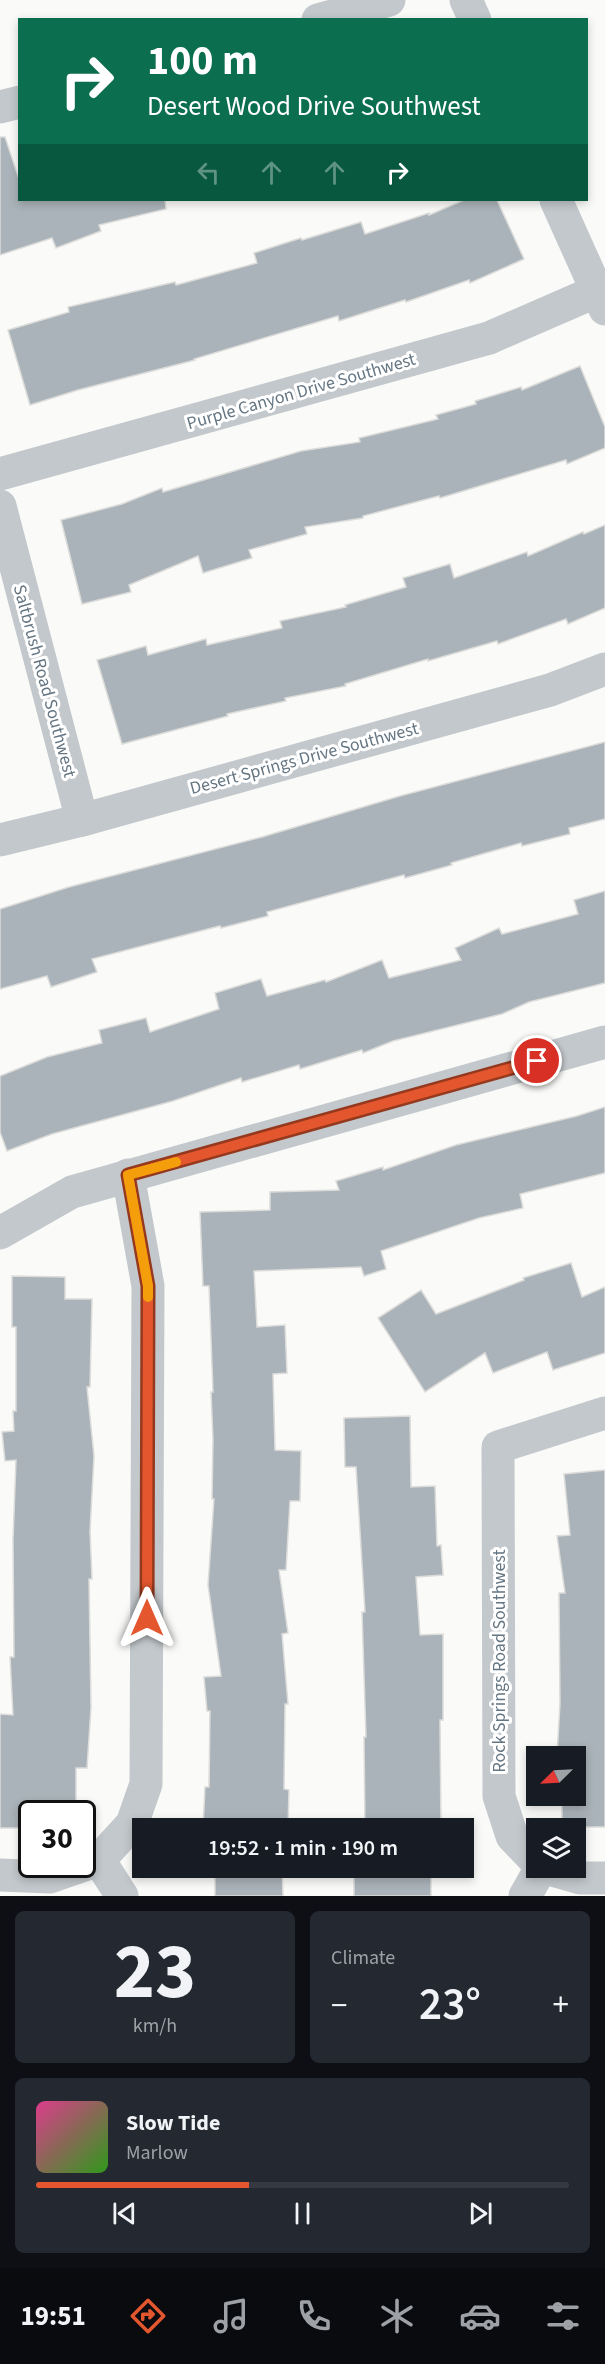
<!DOCTYPE html>
<meta charset="utf-8">
<style>
body{margin:0;font-family:"Source Sans 3",sans-serif;background:#242831;color:#f1f3f6;height:100vh;display:flex;flex-direction:column;font-size:22px;white-space:nowrap}
*{box-sizing:border-box;margin:0}
p{font-size:20px;color:#9ea1a6}
.icon{flex:none;width:33px;height:33px;fill:none;stroke:currentColor;stroke-width:2;stroke-linecap:round;stroke-linejoin:round}
.map{position:relative;height:1896px;overflow:hidden}
.panel{display:flex;flex-direction:column;gap:15px;padding:15px;background:#0d0f14;flex:1}
.panel>*{flex:none}
.guide{position:absolute;left:18px;top:18px;width:570px;height:183px;border-radius:0px;box-shadow:0 3px 9px #0003;background:#0b6e4f;color:#fff;overflow:hidden}
.needle{width:39px;rotate:246deg}
.fabs{position:absolute;left:526px;top:1746px;display:grid;gap:12px}
.fabs a{display:grid;place-items:center;width:60px;height:60px;border-radius:0px;background:#171b24;box-shadow:0 3px 9px #0003;font-size:30px}
.speed{position:absolute;left:18px;top:1800px;display:flex;gap:12px;font-size:30px;font-weight:700;text-align:center}
.speed>*{display:grid;place-content:center;width:78px;height:78px;border-radius:50%;background:#171b24;box-shadow:0 3px 9px #0003;line-height:1}
.speed .limit{border:3px solid #111;border-radius:9px;background:#fff;color:#111}
.pin{position:absolute;display:grid;place-items:center;width:51px;height:51px;color:#fff;margin:-26px;border:3px solid #fff;border-radius:50%;box-shadow:0 2px 6px #0007}
.me{position:absolute;width:66px;margin:-33px;rotate:0deg;stroke-linejoin:round;filter:drop-shadow(0 0 4px #0008)}
.turn{display:flex;align-items:center;gap:21px;height:126px;padding:0 30px;font-size:27px}
.turn .icon{width:78px;height:78px;stroke-width:2.5}
.turn b{display:block;font-size:42px;line-height:51px}
.lanes{display:flex;align-items:center;height:57px;padding:0 30px;background:#0003;justify-content:center;gap:30px;direction:ltr}
.lanes .off{opacity:.35}
.big{font-size:45px;font-weight:600;line-height:1.1}
.panel .widget{flex:1;display:flex;flex-direction:column;justify-content:center;gap:9px;min-width:0;padding:0 21px;border-radius:9px;background:#242831}
.panel .dial{align-items:center;gap:0}
.dial b{font-size:78px;line-height:1}
.song{display:flex;align-items:center;gap:18px}
.cover{width:72px;height:72px;border-radius:9px;background:linear-gradient(135deg,hsl(330 70% 55%),hsl(110 70% 35%))}
.played{height:6px;border-radius:3px;background:linear-gradient(90deg,#e4572e 40%,#363941 40%)}
.keys{display:flex;justify-content:space-around;direction:ltr}
.heat{display:flex;justify-content:space-between;align-items:center;font-size:33px;direction:ltr}
.panel .tiles{flex:1;display:grid;gap:15px;grid-template-columns:1fr 1fr}
.widget:last-child{grid-column:span 2}
.trip{position:absolute;left:132px;top:1818px;width:342px;height:60px;border-radius:0px;background:#171b24;box-shadow:0 3px 9px #0003;font-weight:600;line-height:60px;text-align:center}
.tabs{display:flex;height:96px;justify-content:space-around;align-items:center;background:#090b0e;color:#9ea1a6}
.tabs .icon{width:42px;height:42px}
.tabs .on{color:#e4572e}
.tabs b{font-size:27px;color:#f1f3f6}
.map>svg:first-child{display:block}
.building{fill:#aab3b9;stroke:#dcdcda;stroke-width:1.5}
.lines{fill:none;stroke-linecap:round;stroke-linejoin:round}
.minor{stroke:#c3c8cc;stroke-width:33}
.route-casing{stroke:#94391e;stroke-width:15}
.route{stroke:#e4572e;stroke-width:10}
.slow{stroke:#f59e0b;stroke-width:10}
.labels{text-anchor:middle;stroke-width:6;stroke-linejoin:round;paint-order:stroke}
.street-label{font-size:18px;fill:#657683;stroke:#fff}
</style>
<div class="map">
<svg width="605" height="1896" viewBox="0 0 605 1896">
<rect width="100%" height="100%" fill="#fafaf8"/>
<g class="building">
<path d="M0,137h5l15,45v18h145l1,9 -67,16 2,6 -45,17 -4,-10 -52,17z"/>
<path d="M464,200h33l27,59 -54,24 -1,-3 -63,22 -1,-2 -66,21 -1,-5 -144,43 1,1 -117,30 -48,15 -22,-75 61,-18 -1,-5 107,-25 1,3 81,-22 -3,-10 47,-15 1,2 59,-18 4,12 64,-21v2z"/>
<path d="M580,366l25,61v21l-38,16 -1,-4 -126,38 -1,-2 -76,20v2l-58,9 2,7 -58,16 3,8 -49,15 -5,-17 -69,29 2,7 -49,12 -21,-84 61,-16 40,-16 1,4 138,-41 59,-9 -1,-4 79,-19 -2,-4 40,-11 -1,-3 46,-14 1,3z"/>
<path d="M605,525v83l-37,16 -2,-5 -68,25 -1,-3 -69,20v-2l-83,25 1,2 -61,12 1,3 -59,13 1,2 -106,28 -25,-84 49,-14 2,9 58,-16 1,6 75,-17 -2,-7 66,-14 -1,-2 61,-18 -3,-9 47,-14 4,14 73,-26 1,4 55,-24 1,2z"/>
<path d="M605,742v77l-36,9 1,6 -48,12 -1,-3 -70,20 1,2 -47,13 -1,-3 -137,37 1,4 -47,12 -1,-2 -128,33 5,13 -46,15 -4,-11 -47,13v-80l69,-22 193,-50 138,-41z"/>
<path d="M605,891v92l-76,19 -27,12 -109,27 -30,12 -1,-3 -62,19 -1,-4 -57,17 -1,-4 -68,23 -121,33 -45,17 -7,-19v-56l47,-19 55,-14 -3,-13 47,-12 4,14 69,-23 -4,-16 46,-14 6,17 58,-16 1,2 56,-22 7,18 72,-18 -6,-12 44,-20 3,6 76,-20 -4,-14z"/>
<path d="M605,1107v66l-85,21 3,14 -44,10 -98,33 5,18 -22,7 -3,-9 -107,4 3,56 28,-2 2,48 -14,1 2,76 26,1 -1,50h-10l-4,69h-7l9,63 -6,1 6,70h-3l-1,85 5,1 -1,38h-85l2,-41h4l1,-76h-3l-3,-34 17,-1 -13,-91 6,-86h-2l1,-59 -2,-48h2l-4,-106h-6l-3,-74 70,-2v-18l69,-2 -3,-9 47,-14v3l73,-25 121,-29z"/>
<path d="M571,1263l11,34 23,-10v66l-52,17 -6,-18 -54,21 -8,-20 -60,39 -47,-74 43,-28 15,24 88,-34 -1,-2z"/>
<path d="M12,1276l53,1v22h27l-2,88h-3l7,69 -4,75 2,48h-3l2,129 -4,60h-11v46h-44v14h-32v-114l13,1 -3,-58h4l-1,-117 3,-80 -11,1 -3,-29 12,-1 -1,-20h3v-84h-4z"/>
<path d="M410,1416l1,71 24,-1 2,60 4,-1 2,30 -27,2 4,58 23,-1v86h-3l1,108h-76l-1,-91h2l-4,-125h3l-9,-145h-11l-1,-49z"/>
<path d="M605,1470v357h-43v-31h14v-40h-19l3,-53 -1,-110h6l-8,-57 13,-1 -6,-61z"/>
<path d="M215,1868h67l1,28h-68z"/>
<rect x="354" y="1868" width="77" height="28"/>
</g>
<g class="lines">
<g class="minor">
<path d="M466,0l9,20"/>
<path d="M318,20l71,-20"/>
<path d="M0,107l20,-5"/>
<path d="M556,200l49,109"/>
<path d="M0,474l489,-136 108,-47"/>
<path d="M0,506l82,314"/>
<path d="M0,840l82,-20 468,-130 55,-21"/>
<path d="M0,1233l72,-41 533,-150"/>
<path d="M99,1860l23,36"/>
<path d="M537,1862l-25,-26 -13,-40 -1,-349 107,-34"/>
<path d="M545,1868l35,10h25"/>
<path d="M0,1875l50,2 49,-17 33,-36 14,-40 2,-498 -20,-111"/>
<path d="M525,1896l16,-28"/>
</g>
</g>
<g class="lines">
<defs>
<path id="route" d="M147,1618l1,-332 -20,-111 409,-114"/>
</defs>
<use href="#route" class="route-casing"/>
<use href="#route" class="route"/>
<path class="slow" d="M148,1297v-11l-20,-111 48,-13"/>
</g>
<g class="labels">
<g class="street-label">
<text transform="translate(301 391) rotate(-16)" y="6">Purple Canyon Drive Southwest</text>
<text transform="translate(45 681) rotate(75)" y="6">Saltbrush Road Southwest</text>
<text transform="translate(304 758) rotate(-15)" y="6">Desert Springs Drive Southwest</text>
<text transform="translate(499 1661) rotate(-90)" y="6">Rock Springs Road Southwest</text>
</g>
</g>
</svg>
<div class="fabs">
<a><svg class="needle" viewBox="-14 -14 28 28"><path d="M0-13l5 13h-10z" fill="#e53935"/><path d="M0 13l5-13h-10z" fill="#9ea1a6"/></svg></a>
<a><svg class="icon" aria-label="layers" viewBox="0 0 24 24"><path d="M12 4l9 5-9 5-9-5zM3 14l9 5 9-5"/></svg></a>
</div>
<div class="speed"><div class="limit">30</div></div>
<div class="pin" style="left:537px;top:1061px;background:#d93025"><svg class="icon" aria-label="arrive" viewBox="0 0 24 24"><path d="M6 21V4h12l-3 4 3 4H6"/></svg></div>
<svg class="me" style="left:147px;top:1618px" viewBox="-20 -20 40 40"><path d="M0-17L14 15 0 8-14 15z" fill="#e4572e" stroke="#fff" stroke-width="4"/></svg>
<div class="trip">19:52 · 1 min · 190 m</div>
<div class="guide">
<div class="turn"><svg class="icon" aria-label="right" viewBox="0 0 24 24"><path d="M7 20v-9h11M14 6l5 5-5 5"/></svg><div><b>100 m</b>Desert Wood Drive Southwest</div></div>
<div class="lanes"><svg class="icon off" aria-label="left" viewBox="0 0 24 24"><path d="M17 20v-9H6M10 6l-5 5 5 5"/></svg><svg class="icon off" aria-label="ahead" viewBox="0 0 24 24"><path d="M12 20V5M6 11l6-6 6 6"/></svg><svg class="icon off" aria-label="ahead" viewBox="0 0 24 24"><path d="M12 20V5M6 11l6-6 6 6"/></svg><svg class="icon" aria-label="right" viewBox="0 0 24 24"><path d="M7 20v-9h11M14 6l5 5-5 5"/></svg></div>
</div>
</div>
<section class="panel">
<div class="tiles">
<div class="widget dial"><b>23</b><p>km/h</p></div>
<div class="widget"><p>Climate</p>
<div class="heat"><a>−</a><b class="big">23°</b><a>+</a></div>
</div>
<div class="widget">
<div class="song"><i class="cover"></i><div><b>Slow Tide</b><p>Marlow</p></div></div>
<div class="played"></div>
<div class="keys"><svg class="icon" aria-label="previous" viewBox="0 0 24 24"><path d="M18 5L8 12l10 7zM5 5v14"/></svg><svg class="icon" aria-label="pause" viewBox="0 0 24 24"><path d="M8 5v14M16 5v14"/></svg><svg class="icon" aria-label="next" viewBox="0 0 24 24"><path d="M6 5l10 7-10 7zM19 5v14"/></svg></div>
</div>
</div>
</section>
<nav class="tabs">
<b>19:51</b>
<svg class="icon on" aria-label="directions" viewBox="0 0 24 24"><path d="M12 3l9 9-9 9-9-9zM9 14v-3h6M13 9l2 2-2 2"/></svg>
<svg class="icon" aria-label="music" viewBox="0 0 24 24"><path d="M9 18V5l10-2v13"/><circle cx="6" cy="18" r="3"/><circle cx="16" cy="16" r="3"/></svg>
<svg class="icon" aria-label="phone" viewBox="0 0 24 24"><path d="M5 4h4l2 5-3 2q2 4 5 5l2-3 5 2v4C11 20 4 13 5 4z"/></svg>
<svg class="icon" aria-label="climate" viewBox="0 0 24 24"><path d="M12 3v18M4 7l16 10M4 17L20 7"/></svg>
<svg class="icon" aria-label="car" viewBox="0 0 24 24"><path d="M5 17H2v-5l4-1 3-4h7l3 4 3 1v5h-3M9 17h6M6 11h13"/><circle cx="7" cy="17" r="2"/><circle cx="17" cy="17" r="2"/></svg>
<svg class="icon" aria-label="filters" viewBox="0 0 24 24"><path d="M4 7h16M4 17h16"/><circle cx="9" cy="7" r="2"/><circle cx="15" cy="17" r="2"/></svg>
</nav>
